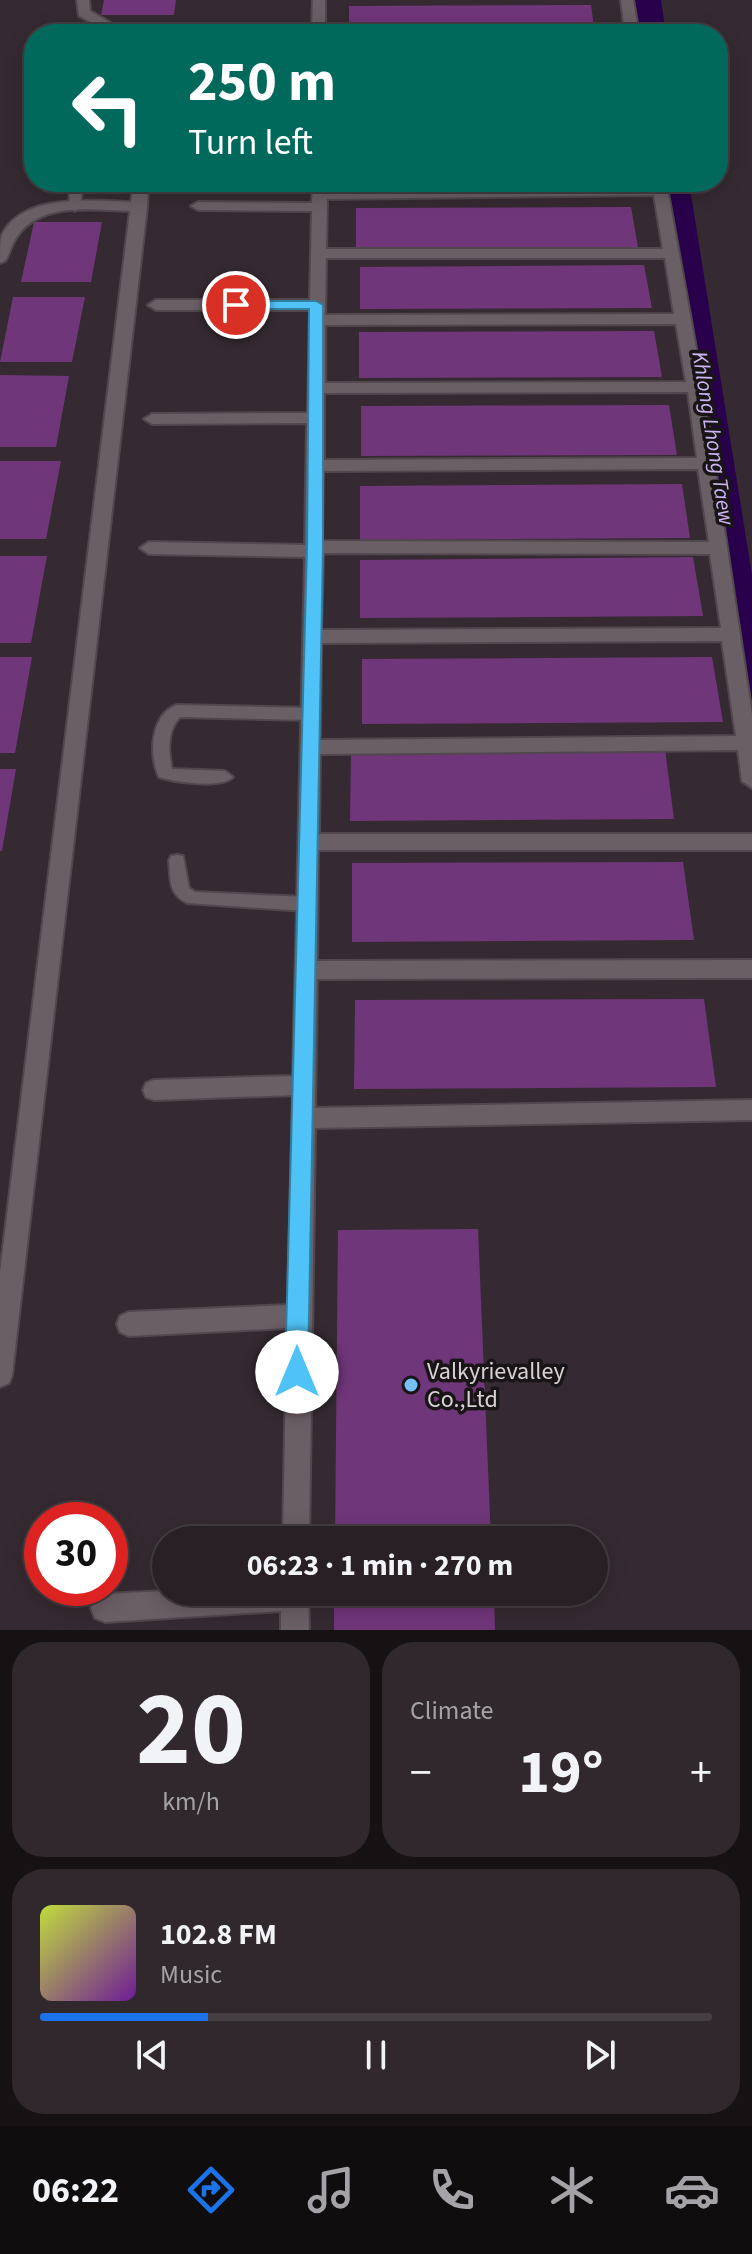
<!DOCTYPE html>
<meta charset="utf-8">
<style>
body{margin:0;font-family:"Source Sans 3",sans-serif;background:#30282d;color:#f1f3f6;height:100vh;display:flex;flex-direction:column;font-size:30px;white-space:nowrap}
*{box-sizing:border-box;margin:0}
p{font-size:26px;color:#a5a3a7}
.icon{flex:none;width:44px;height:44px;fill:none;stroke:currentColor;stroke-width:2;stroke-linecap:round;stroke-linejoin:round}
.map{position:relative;height:1630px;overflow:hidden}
.details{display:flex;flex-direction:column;gap:12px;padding:12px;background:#161214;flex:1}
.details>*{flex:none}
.hud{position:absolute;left:24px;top:24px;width:704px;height:168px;border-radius:32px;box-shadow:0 4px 20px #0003,0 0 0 2px #443e42;background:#00695c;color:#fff;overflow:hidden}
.speed{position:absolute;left:24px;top:1502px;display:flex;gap:16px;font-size:40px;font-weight:700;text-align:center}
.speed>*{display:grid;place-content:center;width:104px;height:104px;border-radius:50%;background:#282025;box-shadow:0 4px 20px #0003,0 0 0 2px #443e42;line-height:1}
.speed .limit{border:12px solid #d22;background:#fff;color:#111}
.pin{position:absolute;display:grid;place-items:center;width:68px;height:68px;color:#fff;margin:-34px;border:4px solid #fff;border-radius:50%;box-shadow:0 2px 8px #0007}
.me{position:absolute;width:88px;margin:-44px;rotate:0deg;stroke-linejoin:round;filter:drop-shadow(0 0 6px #0008)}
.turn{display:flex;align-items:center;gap:28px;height:168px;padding:0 32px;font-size:36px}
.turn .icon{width:104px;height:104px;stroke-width:2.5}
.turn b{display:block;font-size:56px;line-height:68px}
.big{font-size:60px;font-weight:700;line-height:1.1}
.details .widget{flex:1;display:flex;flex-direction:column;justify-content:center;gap:12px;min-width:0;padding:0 28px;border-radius:32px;background:#30282d}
.details .dial{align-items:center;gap:0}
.dial b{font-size:104px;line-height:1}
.song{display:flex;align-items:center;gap:24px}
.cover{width:96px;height:96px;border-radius:12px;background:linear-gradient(135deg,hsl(70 70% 55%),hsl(280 70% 35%))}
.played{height:8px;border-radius:4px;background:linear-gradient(90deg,#1a73e8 25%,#443e42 25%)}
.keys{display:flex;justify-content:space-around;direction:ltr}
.heat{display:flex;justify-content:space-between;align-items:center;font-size:44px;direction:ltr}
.details .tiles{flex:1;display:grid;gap:12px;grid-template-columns:1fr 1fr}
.widget:last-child{grid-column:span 2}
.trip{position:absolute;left:152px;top:1526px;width:456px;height:80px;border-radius:40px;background:#282025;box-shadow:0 4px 20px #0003,0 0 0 2px #443e42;font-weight:700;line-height:80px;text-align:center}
.menu{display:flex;height:128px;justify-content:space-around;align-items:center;background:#100d0f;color:#a5a3a7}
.menu .icon{width:56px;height:56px}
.menu .selected{color:#1a73e8}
.menu b{font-size:36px;color:#f1f3f6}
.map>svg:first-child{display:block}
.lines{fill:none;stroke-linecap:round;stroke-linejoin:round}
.canal{fill:#29004c;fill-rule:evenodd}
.building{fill:#70367a}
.lane-casing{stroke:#51484e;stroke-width:4}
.street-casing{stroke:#51484e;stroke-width:4}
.lane{fill:#6b5f66;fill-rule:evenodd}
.street{fill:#6b5f66;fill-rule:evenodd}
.route{fill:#4fc3f7;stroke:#337fa1;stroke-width:2}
.poi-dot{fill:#76c0f7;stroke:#191517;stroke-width:3}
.labels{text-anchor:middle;stroke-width:7;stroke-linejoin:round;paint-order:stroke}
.water-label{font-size:22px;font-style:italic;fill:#ccb4f4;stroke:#191517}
.near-poi-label{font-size:24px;fill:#d8d1d5;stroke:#191517;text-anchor:start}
</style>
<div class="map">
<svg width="752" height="1630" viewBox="0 0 752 1630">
<rect width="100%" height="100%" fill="#352a31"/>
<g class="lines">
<g class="canal">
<path d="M635,0h26l5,34h-26z"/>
<path d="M661,182h28l63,393v133l-13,-4 -6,-10z"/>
</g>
</g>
<g class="building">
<path d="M104,0h72l-2,15h-73z"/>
<path d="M591,5l4,29h-246v-28z"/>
<path d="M359,182h271l1,9 -272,2z"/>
<path d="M631,207l7,40 -282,1v-40z"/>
<path d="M34,222h68l-11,60h-70z"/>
<path d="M644,265l8,43 -292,1v-42z"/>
<path d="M13,297h72l-13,65h-72z"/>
<path d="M654,331l8,46 -303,1v-46z"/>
<path d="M0,375l69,1 -13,71h-56z"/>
<path d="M669,405l8,50 -316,1v-50z"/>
<path d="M0,461h61l-15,78h-46z"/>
<path d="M682,484l8,54 -330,2v-54z"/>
<path d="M0,556h47l-16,87h-31z"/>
<path d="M693,557l10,59 -343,2v-58z"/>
<path d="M0,657h32l-17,96h-15z"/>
<path d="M712,657l11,65 -361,2v-65z"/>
<path d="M665,749l9,70 -324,2 1,-70z"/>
<path d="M0,769h16l-14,82h-2z"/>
<path d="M683,862l11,78 -342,2v-79z"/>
<path d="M704,999l12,88 -362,2 1,-89z"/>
<path d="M478,1229l13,311h-156l3,-310z"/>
<path d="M334,1592h160l1,38h-161z"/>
</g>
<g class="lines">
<defs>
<g id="lane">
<path d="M70,182h12l-1,25 -6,4 -6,-4z"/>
<path d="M177,705l134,3 8,6 -8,6 -131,-3c-13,13 -12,35 -8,52l53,2 8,6c-11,12 -58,5 -74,0 -10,-22 -9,-62 18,-72z"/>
<path d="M177,855l6,1 6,32 6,4 111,5 6,2 2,5 -2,5 -6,2 -119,-8c-19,-10 -16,-22 -18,-42l2,-5z"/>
</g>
<g id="street">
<path d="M77,0h12l1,11 40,23h-17l-34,-18z"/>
<path d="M313,0h12v34h-117l7,-4 97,-3z"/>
<path d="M621,0h12l6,34h-14z"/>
<path d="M134,182h14l-1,25 -135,1168 -3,8 -9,4v-114l130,-1062c-36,-1 -91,-10 -114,27 -5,7 -6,16 -11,23l-5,2c0,-8 0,-19 1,-26 20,-45 92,-36 130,-35z"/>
<path d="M313,182h14v9l326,-4 -1,-5h14l37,205 49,328v73l-10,-7 -4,-31 -418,4 -1,80h433v16h-434l-1,111 435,-1v18l-435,1 -2,129 437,-8v20l-437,8 -6,412h-26l4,-212 -158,8 -9,-4 -3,-8 3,-8 9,-4 159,-7 5,-210 -139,5 -8,-3 -3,-7 3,-7 8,-3 139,-4 12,-519 -156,-3 -9,-6 9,-6 156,3 2,-122 -155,1 -8,-5 8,-5 156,-1 2,-103h-154l-8,-5 8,-5h154l2,-89 -114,-1 -7,-4 7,-4 114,1zM654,195l9,54h-337l1,-50zM326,258h339l9,56 -349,1zM676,324l10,58 -361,1v-58zM688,392l9,66 -373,2v-67zM698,469l11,73 -387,-1 1,-70zM323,553l387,1 11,74 -400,2zM722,641l14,95 -416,4 1,-97z"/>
<path d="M166,1591l142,1 1,38h-28v-19l-176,11 -10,-4 -4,-10 4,-10 10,-4z"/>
</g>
</defs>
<use href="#lane" class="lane-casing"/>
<use href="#street" class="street-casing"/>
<use href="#lane" class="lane"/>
<use href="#street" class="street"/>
</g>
<path class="route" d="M316,301l7,4v242l-15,825 -3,7 -8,4 -8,-4 -4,-7 22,-825 2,-238h-73l-7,-4 7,-4z"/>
<circle class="poi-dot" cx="411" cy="1385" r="8"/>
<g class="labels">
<g class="water-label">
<text transform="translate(714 438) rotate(81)" y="8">Khlong Lhong Taew</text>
</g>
<g class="near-poi-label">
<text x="427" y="1379">Valkyrievalley<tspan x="427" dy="28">Co.,Ltd</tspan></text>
</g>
</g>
</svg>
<div class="speed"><div class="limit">30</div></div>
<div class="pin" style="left:236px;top:305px;background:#d93025"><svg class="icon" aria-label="arrive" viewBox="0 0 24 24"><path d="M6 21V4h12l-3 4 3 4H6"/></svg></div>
<svg class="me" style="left:297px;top:1372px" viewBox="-20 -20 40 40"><circle r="19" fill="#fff"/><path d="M0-13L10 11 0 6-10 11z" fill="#4fc3f7"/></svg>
<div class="trip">06:23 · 1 min · 270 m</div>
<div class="hud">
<div class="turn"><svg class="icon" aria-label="left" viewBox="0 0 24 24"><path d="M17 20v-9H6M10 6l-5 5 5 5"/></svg><div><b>250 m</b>Turn left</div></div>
</div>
</div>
<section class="details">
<div class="tiles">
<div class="widget dial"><b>20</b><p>km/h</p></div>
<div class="widget"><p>Climate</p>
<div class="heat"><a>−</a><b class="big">19°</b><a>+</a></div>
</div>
<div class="widget">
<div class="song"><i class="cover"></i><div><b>102.8 FM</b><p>Music</p></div></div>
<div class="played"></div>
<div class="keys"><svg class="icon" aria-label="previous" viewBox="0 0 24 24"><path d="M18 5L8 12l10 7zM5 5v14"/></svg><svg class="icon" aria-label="pause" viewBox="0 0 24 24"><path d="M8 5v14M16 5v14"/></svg><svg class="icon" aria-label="next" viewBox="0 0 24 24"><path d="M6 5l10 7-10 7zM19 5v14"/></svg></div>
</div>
</div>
</section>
<nav class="menu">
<b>06:22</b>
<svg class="icon selected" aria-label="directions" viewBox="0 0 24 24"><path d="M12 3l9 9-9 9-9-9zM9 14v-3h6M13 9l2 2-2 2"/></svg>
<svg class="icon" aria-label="music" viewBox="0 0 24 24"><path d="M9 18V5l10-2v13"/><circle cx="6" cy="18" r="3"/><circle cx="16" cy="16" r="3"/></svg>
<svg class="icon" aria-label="phone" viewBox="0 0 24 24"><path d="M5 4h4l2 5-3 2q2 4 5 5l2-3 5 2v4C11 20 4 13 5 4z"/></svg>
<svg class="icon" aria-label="climate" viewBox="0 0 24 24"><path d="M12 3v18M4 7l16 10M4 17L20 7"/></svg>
<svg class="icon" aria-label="car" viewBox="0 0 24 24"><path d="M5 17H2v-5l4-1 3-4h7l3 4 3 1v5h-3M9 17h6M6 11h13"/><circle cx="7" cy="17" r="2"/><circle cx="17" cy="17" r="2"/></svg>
</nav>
